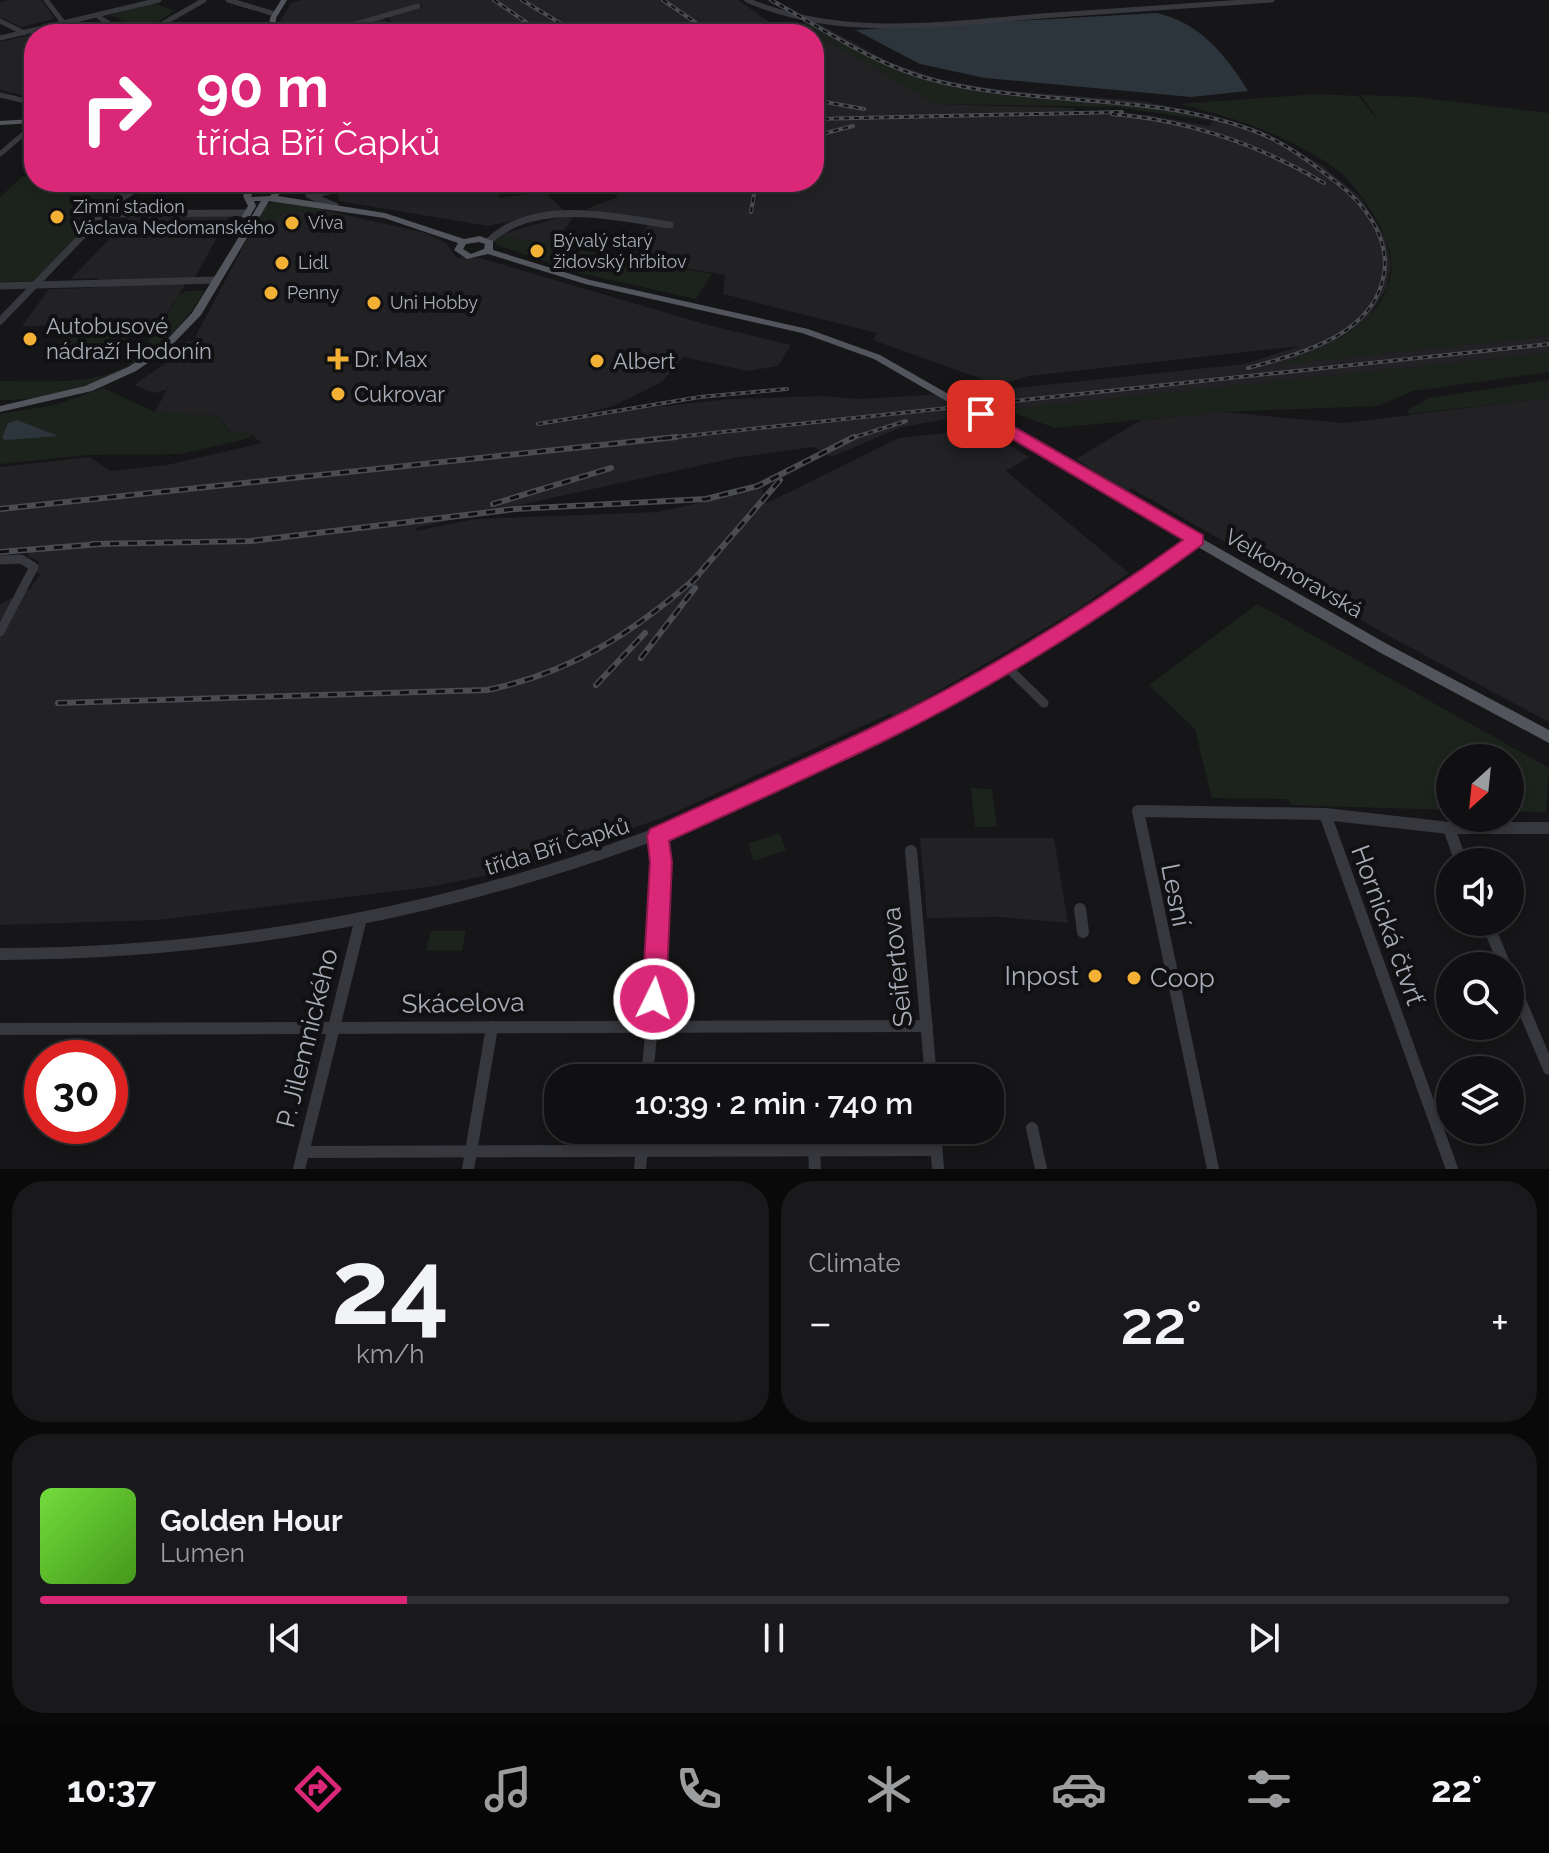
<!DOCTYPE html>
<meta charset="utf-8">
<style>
body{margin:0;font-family:Raleway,sans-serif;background:#19191b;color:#f1f3f6;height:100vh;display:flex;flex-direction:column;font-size:30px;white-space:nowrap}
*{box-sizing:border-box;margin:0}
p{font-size:26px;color:#9c9d9f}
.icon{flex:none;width:44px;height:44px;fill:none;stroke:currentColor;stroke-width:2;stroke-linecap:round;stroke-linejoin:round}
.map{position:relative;height:1169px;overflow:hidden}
.details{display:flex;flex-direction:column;gap:12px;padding:12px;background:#09090a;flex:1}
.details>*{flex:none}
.guide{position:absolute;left:24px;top:24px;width:800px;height:168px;border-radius:32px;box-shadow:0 4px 12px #0003,0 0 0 2px #303032;background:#db2777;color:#fff;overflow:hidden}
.needle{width:52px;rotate:207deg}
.fabs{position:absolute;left:1436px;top:744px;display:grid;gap:16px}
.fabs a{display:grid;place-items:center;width:88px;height:88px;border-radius:50%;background:#101012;box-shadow:0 4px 12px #0003,0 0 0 2px #303032;font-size:40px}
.speed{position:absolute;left:24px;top:1040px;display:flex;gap:16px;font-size:40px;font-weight:700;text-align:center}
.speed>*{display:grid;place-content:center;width:104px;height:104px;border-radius:50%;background:#101012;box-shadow:0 4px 12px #0003,0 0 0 2px #303032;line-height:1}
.speed .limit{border:12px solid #d22;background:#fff;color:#111}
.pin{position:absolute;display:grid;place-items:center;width:68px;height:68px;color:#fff;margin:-34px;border-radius:16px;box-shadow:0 4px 12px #0006}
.me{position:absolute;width:88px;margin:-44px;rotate:4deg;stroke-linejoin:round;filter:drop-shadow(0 0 6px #0008)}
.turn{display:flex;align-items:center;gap:28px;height:168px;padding:0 40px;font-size:36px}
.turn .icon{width:104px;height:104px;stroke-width:2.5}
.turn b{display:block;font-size:56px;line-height:68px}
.big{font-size:60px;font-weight:600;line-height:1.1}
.details .tile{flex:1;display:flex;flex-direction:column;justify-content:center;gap:12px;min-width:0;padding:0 28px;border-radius:32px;background:#19191b}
.details .dial{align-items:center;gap:0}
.dial b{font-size:104px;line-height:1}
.song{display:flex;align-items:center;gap:24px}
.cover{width:96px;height:96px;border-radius:12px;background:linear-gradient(135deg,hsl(100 70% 55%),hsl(100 70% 35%))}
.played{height:8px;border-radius:4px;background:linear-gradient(90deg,#db2777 25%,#303032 25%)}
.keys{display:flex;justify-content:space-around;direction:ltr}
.heat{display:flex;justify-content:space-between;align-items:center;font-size:44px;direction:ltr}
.details .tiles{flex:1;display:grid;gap:12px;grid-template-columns:1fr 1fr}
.tile:last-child{grid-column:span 2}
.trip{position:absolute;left:544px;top:1064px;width:460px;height:80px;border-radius:32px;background:#101012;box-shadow:0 4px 12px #0003,0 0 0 2px #303032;font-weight:600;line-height:80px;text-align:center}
.tabs{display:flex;height:128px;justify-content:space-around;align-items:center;background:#060607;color:#9c9d9f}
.tabs .icon{width:56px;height:56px}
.tabs .on{color:#db2777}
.tabs b{font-size:36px;color:#f1f3f6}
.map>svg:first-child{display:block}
.built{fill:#222225}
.green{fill:#1c231d}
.water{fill:#2c353c}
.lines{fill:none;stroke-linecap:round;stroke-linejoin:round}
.minor-far3{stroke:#37383d;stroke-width:5}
.minor-far2{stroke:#37383d;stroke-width:7}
.minor-far1{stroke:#37383d;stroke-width:9}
.minor{stroke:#37383d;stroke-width:12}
.major{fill:#53555c;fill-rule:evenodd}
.rail-far1-casing{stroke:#4a4c52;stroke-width:4}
.rail-casing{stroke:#4a4c52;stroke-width:6}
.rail-far1{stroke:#111113;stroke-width:2;stroke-dasharray:5;stroke-linecap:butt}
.rail{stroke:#111113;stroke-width:3;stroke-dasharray:9;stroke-linecap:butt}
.route{fill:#db2777;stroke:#8e194d;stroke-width:2}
.poi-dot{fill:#f2b134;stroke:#111113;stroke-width:3}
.labels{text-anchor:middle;stroke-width:8;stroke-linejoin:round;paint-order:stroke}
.far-poi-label{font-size:18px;fill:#a8adb8;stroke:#111113;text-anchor:start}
.poi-label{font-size:22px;fill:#a8adb8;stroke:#111113;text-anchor:start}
.street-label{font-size:22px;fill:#a8adb8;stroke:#111113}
.near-street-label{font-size:26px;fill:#a8adb8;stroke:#111113}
.near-poi-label{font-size:26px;fill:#a8adb8;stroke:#111113;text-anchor:end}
</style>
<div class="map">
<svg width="1549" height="1169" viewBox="0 0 1549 1169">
<rect width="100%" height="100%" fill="#161618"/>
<g class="built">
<path d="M10,0h31l14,19 -34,8 -21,-10v-15z"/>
<path d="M301,0h437l37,26h27l134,78 138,4 3,6 70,1 62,11 4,-5 -72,-16 -143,-11 -64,-11 -54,-20 -114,-63h10l111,61 51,18 61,11 143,11 59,12 76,27 43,24 41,34 25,40 5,27 -4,23 -19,30 -37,27 -49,19 267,-28v17l-556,58 -91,16 -71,30 -17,-10 -75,10 -324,71 1,3 59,-12 183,-7 104,-23 5,14 132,-65 83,-9 47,28 -23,14 123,102 -54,38 -181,106 -3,-4 -224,103 -144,52 -94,19 -271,33 -158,5v-321l30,-15 11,-16h-4l2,-11 -11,-6 1,-4 -29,3v-88l89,-10 21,14 57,-6 95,-22 -12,-9 -19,-2 -13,-16 -63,-4 18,-34 -7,12 -12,3 -20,-8 40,-28 13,-16h6l60,-113 49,-23 124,28 20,10 11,15h23l228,67 83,20 -13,21 -30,5 -65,-14 -21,25 -49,24 -39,10 156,-17 91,-3 39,3 117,-7 268,-28 55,-18 -271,30 -31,9 -125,-45 4,-7 -154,-39 2,-19 -97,-17 21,-35 -63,-14 32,-12 -18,-15h214v-148h-417l-9,-18 35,-9 -2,-3 -40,12 6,6 -22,7 3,5h-14l-5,-9 -30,8 -37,-8 -2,-4 11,-18z"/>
<path d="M34,34v64l-34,-8v-48z"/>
<path d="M391,182h106l4,10 -3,6 47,-6 19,19 -76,15 -149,-25 -2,-12z"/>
<path d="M575,214l-21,31 -55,-10 69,-20z"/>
<path d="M229,216l-36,65h-6l-27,44 -138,1 27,-37 44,-1 5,-10 -27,1 58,-61z"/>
<path d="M1549,398v324l-160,-86 -258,-148 -3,3 -24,-13 -28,-19 65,-39 80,-8 123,11z"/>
<path d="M920,838h134l14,85 -69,-6 -72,1z"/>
</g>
<g class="green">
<path d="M154,3l20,8 -33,23 -9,-1 4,-3 -22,-14 -10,1z"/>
<path d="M805,22c46,25 89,51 140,63 88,21 180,11 268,36l-96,-14 -181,-3 -134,-78z"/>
<path d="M1316,94l42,2 24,29 -21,-30 54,2 134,16v223l-272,29c67,-21 150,-65 98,-148 -11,-17 -22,-35 -38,-47 -46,-34 -103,-53 -157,-66z"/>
<path d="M23,176l11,2v4h82l21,5 -24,16 -78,78 -35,1v-85z"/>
<path d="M274,201l50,8 1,1c-15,7 -25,-4 -48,6l3,3 -17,8 -3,7 -7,-2 12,-27z"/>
<path d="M499,235l213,39 -16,25 -116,-26 -83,-28 -3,-4z"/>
<path d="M187,291h17c-38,69 -126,110 -204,109v-19c40,0 112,7 140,-27 5,-6 9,-15 13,-22l-15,3 -9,-10h33l17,-31z"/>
<path d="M118,332h6l3,7 -14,8 -57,-2 13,-11z"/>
<path d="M1549,353v19l-136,19 -36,15 -156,6 -166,16 -41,-15 -3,-4z"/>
<path d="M1549,380v18l-140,16 -1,-4 21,-12z"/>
<path d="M103,388l52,24 63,4 12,16 20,2v4l-69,16 -94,1 -87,9v-50l55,-9z"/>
<path d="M1257,604l292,164 -3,44 -36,-1v-53h-60v52l-159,-5 -3,-6 -76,-1 -17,-69 -46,-44z"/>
<path d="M971,788l21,1 5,38h-22z"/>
<path d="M779,833l7,17 -32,11 -6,-17z"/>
<path d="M431,931h35l-4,20 -36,-1z"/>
</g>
<g class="water">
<path d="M1157,13c43,10 69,42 91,78l-57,6 -206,-19 -65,-14 -65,-34z"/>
<path d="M17,420l41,16 -53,4 -3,-2 6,-15z"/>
</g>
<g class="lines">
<g class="minor-far3">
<path d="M46,0l19,25"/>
<path d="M228,0l47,14"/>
<path d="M747,0c91,40 198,24 294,16 77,-5 154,-11 231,-16"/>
<path d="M99,17l26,17"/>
<path d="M0,21l24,12"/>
<path d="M145,34l59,-34"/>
<path d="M322,34l96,-28"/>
<path d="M0,38l159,-38"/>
<path d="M0,95l34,8"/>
<path d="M0,154l34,-29"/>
<path d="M130,192l15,-10"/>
<path d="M324,192l52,-10"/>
</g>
<g class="minor-far2">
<path d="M334,190l-25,5 26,11"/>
<path d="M104,214l144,-1"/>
<path d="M488,242c45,-45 126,-25 182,-17"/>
<path d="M0,286l216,-6"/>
<path d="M0,321l114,-118 19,-13"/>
</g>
<g class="minor-far1">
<path d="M0,560l21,-1 13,8 -34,65"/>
<path d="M1005,665l39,38"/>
<path d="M830,758c121,-61 264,-129 366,-218"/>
</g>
<g class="minor">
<path d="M1449,828l12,34"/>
<path d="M911,851l20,227"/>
<path d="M1080,909l3,23"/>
<path d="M1487,922l18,44"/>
<path d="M0,954c289,0 576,-69 834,-198"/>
<path d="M1510,977l39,92"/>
<path d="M0,1029l927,-3"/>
<path d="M647,1078l14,-152 -3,-90"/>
<path d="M1032,1128l9,41"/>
<path d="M935,1130l3,39"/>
<path d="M814,1148l1,21"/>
<path d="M303,1152l633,-2"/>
<path d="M299,1169l62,-251"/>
<path d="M468,1169l24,-142"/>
<path d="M640,1169l3,-39"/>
<path d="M1213,1169l-75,-358 187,3"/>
<path d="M1452,1169l-127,-355 124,14h100"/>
</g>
<g class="major">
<path d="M281,0h6l-11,18 -1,16h-6l1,-16z"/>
<path d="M34,119v4l-34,2v-4z"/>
<path d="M264,182c8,0 14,1 20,7l-6,7 107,17 79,26 16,-3 13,5v9l97,30 218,49 72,26 507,289 162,86v13l-170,-91 -505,-293 -72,-26 -217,-49 -97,-30 -21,5 -13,-9 4,-7 -74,-25 -115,-17 -68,114 -34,35 -31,21 -44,20 -92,21v-6l85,-20 43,-19 33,-21 31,-33 69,-112h-7l2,5 -6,10 -7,2 -1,-2 6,-10 -5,-10 4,-8zM268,186l7,4 -5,6 -19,1 3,-7zM479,242l6,2 -1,5 -13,5 -8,-5 3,-5z"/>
</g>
<defs>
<g id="rail-far1">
<path d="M494,0l49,34"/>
<path d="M522,0l56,34"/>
<path d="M663,0l49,34"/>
<path d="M771,0c52,29 104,65 162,80 104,27 214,12 316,49 33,11 60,32 87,53 28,21 54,55 48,92 -10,62 -85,80 -136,94"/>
<path d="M814,100l50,9"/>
<path d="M1112,114c76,6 146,30 212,69"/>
<path d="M814,119l308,-7"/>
<path d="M814,136l39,-10"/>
<path d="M751,212l5,-30"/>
<path d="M538,424l162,-27 87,-8"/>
<path d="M657,439l892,-95"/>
<path d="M849,439l57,-18"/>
</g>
<g id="rail">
<path d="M493,504l118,-36"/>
<path d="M0,509l676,-72"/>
<path d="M92,544l159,-3 264,-32 191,-10 52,-13 96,-49"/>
<path d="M0,552l100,-8"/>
<path d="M691,583l89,-103"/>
<path d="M641,658l54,-70"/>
<path d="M596,685l49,-52"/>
<path d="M58,703l429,-13c84,-17 147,-58 211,-114"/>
</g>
</defs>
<use href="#rail-far1" class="rail-far1-casing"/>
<use href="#rail" class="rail-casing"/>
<use href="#rail-far1" class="rail-far1"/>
<use href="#rail" class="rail"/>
</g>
<path class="route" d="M981,408l222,127v9c-99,73 -207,142 -317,196 -72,35 -145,68 -217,101l3,21 -6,137 -3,8 -9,4 -8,-4 -4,-8 8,-137 -3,-26 3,-7c74,-34 148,-66 221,-101 109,-52 215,-118 312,-188l-208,-123 -2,-3z"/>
<g class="poi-dot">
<circle cx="57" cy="217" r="8"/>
<circle cx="292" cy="223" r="8"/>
<circle cx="537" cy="251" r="8"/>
<circle cx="282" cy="263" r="8"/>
<circle cx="271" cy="293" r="8"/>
<circle cx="374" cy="303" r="8"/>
<circle cx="30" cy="339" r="8"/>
<path d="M334 347h8v8h8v8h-8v8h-8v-8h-8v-8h8z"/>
<circle cx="597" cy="361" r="8"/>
<circle cx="338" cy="394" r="8"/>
<circle cx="1095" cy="976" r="8"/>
<circle cx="1134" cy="978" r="8"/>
</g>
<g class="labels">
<g class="far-poi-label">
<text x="73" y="213">Zimní stadion<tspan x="73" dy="21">Václava Nedomanského</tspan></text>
<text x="308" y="229">Viva</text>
<text x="553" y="247">Bývalý starý<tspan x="553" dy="21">židovský hřbitov</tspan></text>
<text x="298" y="269">Lidl</text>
<text x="287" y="299">Penny</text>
<text x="390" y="309">Uni Hobby</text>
</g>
<g class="poi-label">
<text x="46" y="334">Autobusové<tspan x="46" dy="25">nádraží Hodonín</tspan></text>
<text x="354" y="367">Dr. Max</text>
<text x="613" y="369">Albert</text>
<text x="354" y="402">Cukrovar</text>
</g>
<g class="street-label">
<text transform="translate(1294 573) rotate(30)" y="8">Velkomoravská</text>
<text transform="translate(557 846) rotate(-17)" y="8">třída Bří Čapků</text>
</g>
<g class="near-street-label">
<text transform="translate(1176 895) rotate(79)" y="9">Lesní</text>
<text transform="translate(1388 925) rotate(70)" y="9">Hornická čtvrť</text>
<text transform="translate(897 967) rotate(-96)" y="9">Seifertova</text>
<text transform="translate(463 1003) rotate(-1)" y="9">Skácelova</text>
<text transform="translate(307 1038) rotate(-76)" y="9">P. Jilemnického</text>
</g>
<g class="near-poi-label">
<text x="1079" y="985">Inpost</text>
<text x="1150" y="987" text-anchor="start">Coop</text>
</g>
</g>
</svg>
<div class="fabs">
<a><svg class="needle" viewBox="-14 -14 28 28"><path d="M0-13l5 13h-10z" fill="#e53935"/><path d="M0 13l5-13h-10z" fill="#9c9d9f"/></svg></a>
<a><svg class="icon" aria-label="sound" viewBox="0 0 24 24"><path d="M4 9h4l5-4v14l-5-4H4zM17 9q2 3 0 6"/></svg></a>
<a><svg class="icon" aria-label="search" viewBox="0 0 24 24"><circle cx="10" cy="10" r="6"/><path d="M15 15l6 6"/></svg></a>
<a><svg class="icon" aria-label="layers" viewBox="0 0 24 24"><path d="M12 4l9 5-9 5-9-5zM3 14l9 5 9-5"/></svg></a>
</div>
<div class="speed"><div class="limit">30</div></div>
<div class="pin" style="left:981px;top:414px;background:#d93025"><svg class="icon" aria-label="arrive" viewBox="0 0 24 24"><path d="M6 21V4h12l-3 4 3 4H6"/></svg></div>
<svg class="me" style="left:654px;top:999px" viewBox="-20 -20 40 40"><circle r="17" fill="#db2777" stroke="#fff" stroke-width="3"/><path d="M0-11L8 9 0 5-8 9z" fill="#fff"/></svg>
<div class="trip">10:39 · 2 min · 740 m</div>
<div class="guide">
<div class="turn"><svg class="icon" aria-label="right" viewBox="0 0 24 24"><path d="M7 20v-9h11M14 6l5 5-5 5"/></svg><div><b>90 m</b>třída Bří Čapků</div></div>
</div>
</div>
<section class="details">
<div class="tiles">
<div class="tile dial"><b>24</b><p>km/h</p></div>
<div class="tile"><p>Climate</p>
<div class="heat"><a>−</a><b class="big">22°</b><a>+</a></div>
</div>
<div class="tile">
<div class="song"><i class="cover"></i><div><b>Golden Hour</b><p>Lumen</p></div></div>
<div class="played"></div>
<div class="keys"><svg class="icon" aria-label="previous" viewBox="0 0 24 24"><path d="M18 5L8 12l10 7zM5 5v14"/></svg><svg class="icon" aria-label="pause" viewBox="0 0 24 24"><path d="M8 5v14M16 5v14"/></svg><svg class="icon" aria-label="next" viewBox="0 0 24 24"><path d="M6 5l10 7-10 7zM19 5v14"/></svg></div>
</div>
</div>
</section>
<nav class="tabs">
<b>10:37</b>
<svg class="icon on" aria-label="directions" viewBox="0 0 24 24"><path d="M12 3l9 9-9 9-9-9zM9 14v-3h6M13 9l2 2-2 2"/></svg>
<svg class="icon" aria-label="music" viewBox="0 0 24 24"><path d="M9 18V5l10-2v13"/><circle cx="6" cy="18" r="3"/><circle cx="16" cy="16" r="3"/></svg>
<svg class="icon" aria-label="phone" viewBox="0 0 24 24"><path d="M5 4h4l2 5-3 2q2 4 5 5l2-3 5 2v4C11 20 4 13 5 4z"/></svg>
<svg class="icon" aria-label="climate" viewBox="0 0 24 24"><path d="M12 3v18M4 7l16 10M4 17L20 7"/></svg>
<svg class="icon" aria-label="car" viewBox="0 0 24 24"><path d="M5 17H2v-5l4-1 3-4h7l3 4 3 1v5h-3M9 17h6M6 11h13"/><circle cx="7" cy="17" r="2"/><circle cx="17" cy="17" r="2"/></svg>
<svg class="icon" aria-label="filters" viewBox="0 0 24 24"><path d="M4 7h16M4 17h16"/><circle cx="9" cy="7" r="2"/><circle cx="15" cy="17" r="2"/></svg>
<b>22°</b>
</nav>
